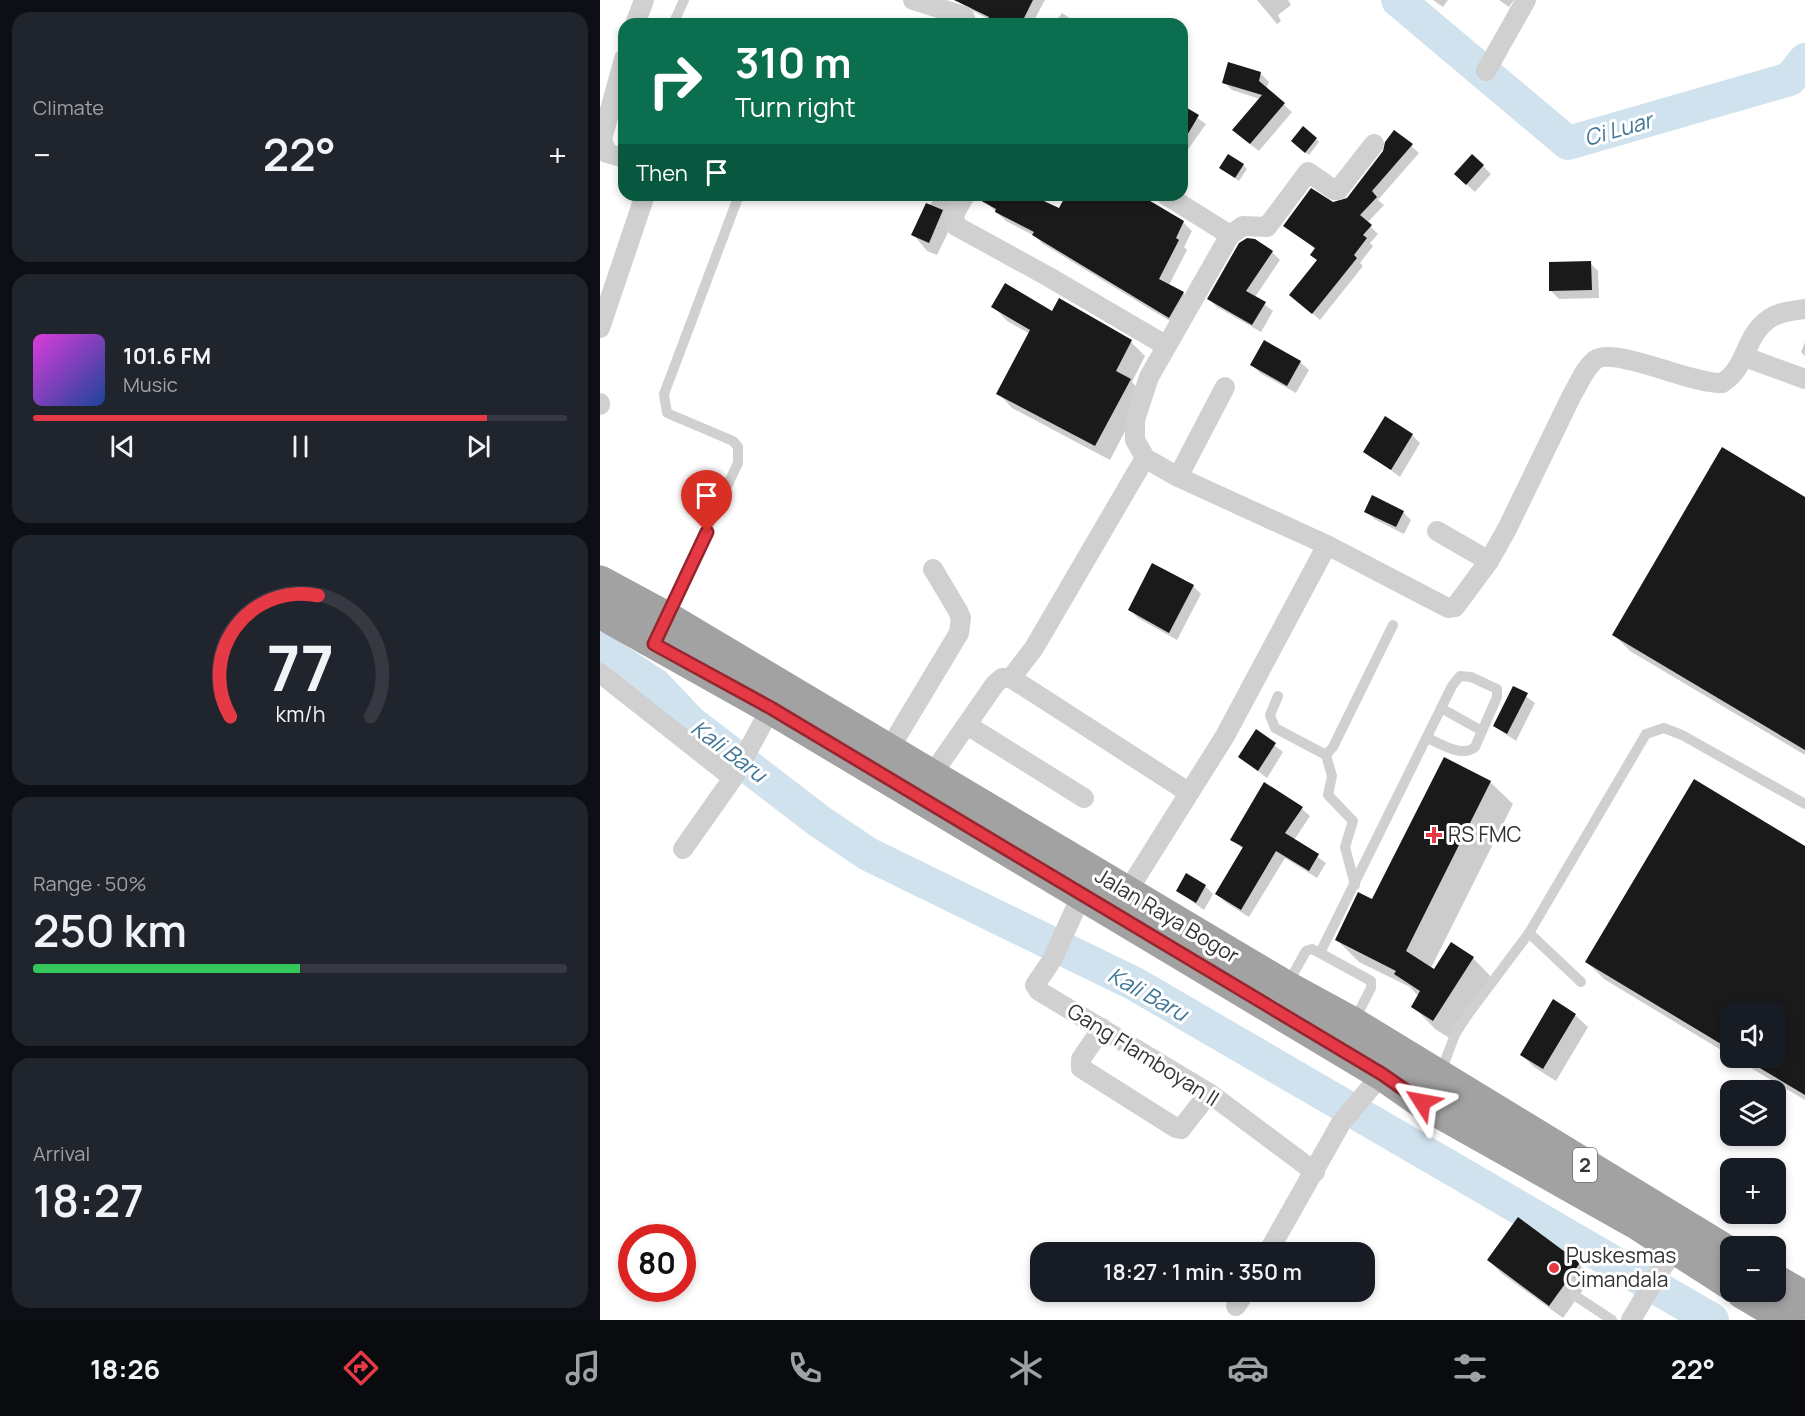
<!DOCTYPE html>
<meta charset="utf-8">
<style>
body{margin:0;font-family:Manrope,sans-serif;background:#20242c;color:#f1f3f6;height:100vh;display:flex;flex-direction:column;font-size:22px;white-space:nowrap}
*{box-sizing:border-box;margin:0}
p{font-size:20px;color:#9ea1a6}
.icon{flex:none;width:33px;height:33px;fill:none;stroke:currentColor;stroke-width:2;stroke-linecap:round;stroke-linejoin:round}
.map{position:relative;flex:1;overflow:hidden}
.drawer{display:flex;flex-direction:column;gap:12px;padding:12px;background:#0d0f14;width:600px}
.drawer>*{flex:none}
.hud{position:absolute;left:18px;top:18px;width:570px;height:183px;border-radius:18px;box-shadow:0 3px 9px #0003;background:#0b6e4f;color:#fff;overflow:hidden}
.buttons{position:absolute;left:1120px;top:1002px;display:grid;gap:12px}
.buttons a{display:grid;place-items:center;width:66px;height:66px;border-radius:12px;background:#171b24;box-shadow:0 3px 9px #0003;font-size:30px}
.speed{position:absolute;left:18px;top:1224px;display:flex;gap:12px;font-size:30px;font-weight:700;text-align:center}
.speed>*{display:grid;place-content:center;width:78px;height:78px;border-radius:50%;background:#171b24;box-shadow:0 3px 9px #0003;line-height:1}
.speed .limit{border:9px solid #d22;background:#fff;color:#111}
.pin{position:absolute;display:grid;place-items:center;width:51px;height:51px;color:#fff;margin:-62px -26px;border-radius:50% 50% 50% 0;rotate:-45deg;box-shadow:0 0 6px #0007}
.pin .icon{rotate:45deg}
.me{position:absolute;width:66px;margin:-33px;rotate:304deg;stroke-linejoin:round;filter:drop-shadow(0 0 4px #0008)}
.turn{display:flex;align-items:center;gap:21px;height:126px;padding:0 18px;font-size:27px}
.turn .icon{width:78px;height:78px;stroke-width:2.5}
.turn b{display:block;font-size:42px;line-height:51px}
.then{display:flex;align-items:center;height:57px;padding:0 18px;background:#0003;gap:12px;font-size:22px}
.big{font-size:45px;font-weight:600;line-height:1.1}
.drawer .card{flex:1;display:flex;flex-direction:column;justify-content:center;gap:9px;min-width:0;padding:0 21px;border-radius:18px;background:#20242c}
.drawer .dial{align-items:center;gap:0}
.dial svg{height:156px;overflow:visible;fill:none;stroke:#363941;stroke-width:7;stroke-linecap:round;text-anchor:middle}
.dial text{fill:#f1f3f6;stroke:none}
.song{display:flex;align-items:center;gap:18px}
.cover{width:72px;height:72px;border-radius:9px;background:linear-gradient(135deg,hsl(300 70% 55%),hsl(220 70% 35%))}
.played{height:6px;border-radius:3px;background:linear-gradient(90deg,#e63946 85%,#363941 85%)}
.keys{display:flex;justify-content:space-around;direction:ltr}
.heat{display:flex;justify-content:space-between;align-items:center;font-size:33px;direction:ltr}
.charge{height:9px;border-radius:4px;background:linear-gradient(90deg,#34c759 50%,#363941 0)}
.trip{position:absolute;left:430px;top:1242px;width:345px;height:60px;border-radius:18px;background:#171b24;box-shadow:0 3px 9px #0003;font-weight:600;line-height:60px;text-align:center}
.tab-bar{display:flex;height:96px;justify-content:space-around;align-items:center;background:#090b0e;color:#9ea1a6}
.tab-bar .icon{width:42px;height:42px}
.tab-bar .selected{color:#e63946}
.tab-bar b{font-size:27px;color:#f1f3f6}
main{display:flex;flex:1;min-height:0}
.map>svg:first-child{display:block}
.shadow{fill:#0003}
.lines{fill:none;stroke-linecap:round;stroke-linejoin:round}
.river{stroke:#cfe2ee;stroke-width:34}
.building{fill:#1a1a1a}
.service{stroke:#d0d0d0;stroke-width:10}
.minor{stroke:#d0d0d0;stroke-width:20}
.trunk{stroke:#a2a2a2;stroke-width:33}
.route-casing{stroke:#96252e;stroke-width:15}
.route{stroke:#e63946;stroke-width:10}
.poi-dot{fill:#e63946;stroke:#fff;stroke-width:2}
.labels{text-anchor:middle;stroke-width:6;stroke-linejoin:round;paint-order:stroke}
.shield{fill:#fff;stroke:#707070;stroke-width:1.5}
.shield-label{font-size:20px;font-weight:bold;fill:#333}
.poi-label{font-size:21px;fill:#333;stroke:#fff;text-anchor:start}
.street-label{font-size:21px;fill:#333;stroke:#fff}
.water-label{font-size:22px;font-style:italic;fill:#3f7597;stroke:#fff}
</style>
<main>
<section class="drawer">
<div class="card"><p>Climate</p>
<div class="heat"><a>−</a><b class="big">22°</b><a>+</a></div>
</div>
<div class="card">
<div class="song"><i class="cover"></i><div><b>101.6 FM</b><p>Music</p></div></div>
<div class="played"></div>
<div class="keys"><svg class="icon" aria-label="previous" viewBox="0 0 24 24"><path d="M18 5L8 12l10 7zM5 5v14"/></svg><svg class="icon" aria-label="pause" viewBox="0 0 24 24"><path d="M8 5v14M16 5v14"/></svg><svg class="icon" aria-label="next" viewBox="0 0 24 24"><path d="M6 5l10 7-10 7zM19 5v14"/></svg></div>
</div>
<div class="card dial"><svg viewBox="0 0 100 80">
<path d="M14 69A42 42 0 1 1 86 69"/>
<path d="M14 69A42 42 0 0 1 59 7" stroke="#e63946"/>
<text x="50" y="56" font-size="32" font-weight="700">77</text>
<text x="50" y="72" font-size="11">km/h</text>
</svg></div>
<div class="card"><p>Range · 50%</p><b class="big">250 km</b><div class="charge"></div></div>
<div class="card"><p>Arrival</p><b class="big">18:27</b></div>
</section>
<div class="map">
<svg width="1205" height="1320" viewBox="0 0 1205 1320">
<rect width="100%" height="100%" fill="#fff"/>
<g class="shadow">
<path d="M366,0h79l-13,24h-44l2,-4 -17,-9 -8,-8z"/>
<path d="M657,0h31l3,5 -13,10 3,6 -4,3z"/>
<path d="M833,0h15l-5,7z"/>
<path d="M899,0h15l-5,7z"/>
<path d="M462,13l17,11h-25z"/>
<path d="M661,74l8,8 -3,7 26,23 -33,39 -17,-13 18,-39 -28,-9 -8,-8z"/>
<path d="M582,107l24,17 -24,34z"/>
<path d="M795,132l24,21 -41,47 6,5 -17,18 11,11 -8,9 3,3 -13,17 3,3 -43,54 -29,-25 27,-34 -2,-12 -31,-24 63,-26 37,-47z"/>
<path d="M716,139l3,3 -10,13 -13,-10z"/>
<path d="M643,165l4,4 -8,12 -18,-13z"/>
<path d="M883,166l8,8 -16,18 -11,-10z"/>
<path d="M336,195h30l-29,60 -10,-4 -14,-17z"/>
<path d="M378,195h67l-4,7 18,8 7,-15h71l46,27 9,9 -8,16 3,3 -18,35 14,8 9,9 -14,24 -135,-82 -8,-8 -29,-15z"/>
<path d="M672,252l8,8 -25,37 18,14 -12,21 -44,-25 -8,-8z"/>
<path d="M990,263l8,8 1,27 -40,1 -8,-8z"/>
<path d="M393,306l59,7 79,29 14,14 -13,26 12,13 -34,65 -98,-52 -14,-15 32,-59 -23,-13z"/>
<path d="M665,342l35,20 9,8 -13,23 -36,-20 -8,-8z"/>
<path d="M1205,342v14l-4,-4z"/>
<path d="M812,435l8,8 -20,34 -35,-26z"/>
<path d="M1205,499v256l-175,-104 -16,-16z"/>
<path d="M766,511l37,1 8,8 -7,14 -30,-15z"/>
<path d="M593,586l8,8 -24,46 -39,-22 -8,-9z"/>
<path d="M914,688l21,15 -19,38 -22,-15z"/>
<path d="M656,731l27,21 -16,26 -27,-21z"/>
<path d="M890,782l23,22 -82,164 4,3 38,-13 22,23 -39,61 -21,-13 -22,-23 6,-9 -9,-10 -51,-25 -22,-22z"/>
<path d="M702,809l8,7 -16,24 32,23 -9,15 -32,-20 -36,59 -24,-15 -8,-8 26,-45 -11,-10z"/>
<path d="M1205,847v253l-71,-42h42v-46h-45v44l-127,-77 -17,-17z"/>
<path d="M605,886l8,8 -9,16 -26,-19z"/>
<path d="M975,1015l13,12 -32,54 -22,-14 -12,-12z"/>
<path d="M918,1220l61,44 13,13 -29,41 -62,-45 -12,-13z"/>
</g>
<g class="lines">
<g class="river">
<path d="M798,0l170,143 222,-64 15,-19"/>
<path d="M0,649l55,36 35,37 129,99 49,33 267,130 577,336"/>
</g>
</g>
<g class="building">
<path d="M354,0h79l-12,24h-35l3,-7z"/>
<path d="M628,62l33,10 -2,9 26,22 -35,41 -18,-14 30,-35 -40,-12z"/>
<path d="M582,105l17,10 -17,29z"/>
<path d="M703,126l14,12 -12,15 -14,-12z"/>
<path d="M794,130l19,14 -41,47 5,6 -17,18 12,10 -9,10 4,3 -13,17 3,3 -45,56 -23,-19 28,-35 -7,-5 5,-7 -32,-22 28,-38 22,14 14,-4 36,-47 2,-9z"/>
<path d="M628,154l16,10 -9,14 -16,-10z"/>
<path d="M872,154l12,11 -18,20 -12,-11z"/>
<path d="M377,195h54l28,13 7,-13h74l44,26 -8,17 3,2 -20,39 25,13 -15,26 -137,-83 2,-3 -39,-20 1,-3 -20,-11z"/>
<path d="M326,203l17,7 -14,33 -18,-8z"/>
<path d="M647,238l8,1 18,12 -27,40 20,11 -14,23 -45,-26 32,-56z"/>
<path d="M991,261l1,29 -43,1v-29z"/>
<path d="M405,283l47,28 7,-13 73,42 -16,31 15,8 -36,67 -99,-52 34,-64 -39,-23z"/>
<path d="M664,340l37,21 -14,25 -37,-21z"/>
<path d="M785,416l28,18 -22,36 -28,-18z"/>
<path d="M1122,447l83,50v253l-193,-115z"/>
<path d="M772,495l32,16 -8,16 -32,-15z"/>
<path d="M552,563l42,22 -25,48 -41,-23z"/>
<path d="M913,686l15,7 -21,41 -14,-8z"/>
<path d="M656,729l20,14 -18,28 -20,-14z"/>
<path d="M844,757l47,24 -85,170 28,18 17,-27 23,15 -41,64 -22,-14 9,-16 -26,-17 2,-3 -61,-31 23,-48 14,7z"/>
<path d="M1094,779l111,67v249l-62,-37h33v-46h-45v38l-146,-88z"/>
<path d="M664,782l39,25 -18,26 34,21 -10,17 -33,-20 -35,59 -26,-16 28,-47 -13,-7z"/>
<path d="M586,873l20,12 -10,18 -20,-12z"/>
<path d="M953,999l23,15 -33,55 -23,-14z"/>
<path d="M918,1217l62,46 -31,43 -62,-46z"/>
</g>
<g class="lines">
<g class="service">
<path d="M73,24l11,-24"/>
<path d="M67,613l71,-150v-16l-5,-6 -66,-28 -3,-19 75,-199"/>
<path d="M678,696l-8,19 5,13 51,27"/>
<path d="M841,708l41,23"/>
<path d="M755,885l-10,-38 8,-26 -25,-26 4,-19 -6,-21 7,-8 60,-122"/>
<path d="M929,933l52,49"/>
<path d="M720,953l132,-267 8,-10 11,1 26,12v8l-22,50c-13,11 -33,-3 -48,-9"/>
<path d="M687,985l19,-34 6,-2 8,4 51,28v7l-17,33"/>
<path d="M841,1072l16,-43 72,-96 117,-199 18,-6 18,7 123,69"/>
<path d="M974,1295l38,25"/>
</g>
<g class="minor">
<path d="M313,0l51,16 3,8"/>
<path d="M35,24l9,-24"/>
<path d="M24,59l-22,80 5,14 17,5"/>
<path d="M886,71l40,-71"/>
<path d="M774,144l-36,46h-4l-26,-18 -41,55 -24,-1 -13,9 -81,142 -14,43v20l8,14 2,4 33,19 149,68 121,63 7,-1 34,-46 18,-32 65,-134c7,-11 12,-26 23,-35 20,-14 98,25 127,23 24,-14 23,-45 43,-61 11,-10 26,-11 40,-13"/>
<path d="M365,195l-11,20 2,11 93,51 116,68"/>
<path d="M566,195l64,40"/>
<path d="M0,328l45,-133"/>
<path d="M1145,357l60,22"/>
<path d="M0,403v2"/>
<path d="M545,458l-111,190 -23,30 177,114"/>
<path d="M578,477l47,-90"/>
<path d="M837,531l52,30"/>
<path d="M0,673l133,105"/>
<path d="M367,725l117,73"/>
<path d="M288,751l71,-118 2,-15 -3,-7 -25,-42"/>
<path d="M331,776l64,-92 7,-6h9"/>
<path d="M83,849l50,-71 38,-70"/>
<path d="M527,892l98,-156 102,-191"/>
<path d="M482,894l-30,66 -17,25 4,6 170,102 106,79"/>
<path d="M502,1028l-21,31v9l95,60 5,1 28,-36"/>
<path d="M668,1252l73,-129 41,-49"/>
<path d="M636,1306l9,-14"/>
<path d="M1031,1320l30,-51 16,-21"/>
</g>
<g class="trunk">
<path d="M0,582l65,35 621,370 66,36 379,231"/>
<path d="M0,612l171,96 611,366 40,28 213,120 96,62"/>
<path d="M1176,1281l29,17"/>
<path d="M1142,1292l47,28"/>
</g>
</g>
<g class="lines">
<defs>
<path id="route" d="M107,532l-53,112 117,64 611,366 40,28"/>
</defs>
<use href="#route" class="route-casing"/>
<use href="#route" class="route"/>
</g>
<g class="poi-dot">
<path d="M831 826h6v6h6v6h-6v6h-6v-6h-6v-6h6z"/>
<circle cx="954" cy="1268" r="6"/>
</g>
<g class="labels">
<rect class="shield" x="973" y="1148" width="24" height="34" rx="4.5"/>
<g class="shield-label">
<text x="985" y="1172">2</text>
</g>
<g class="poi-label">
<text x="848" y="842">RS FMC</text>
<text x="966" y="1263">Puskesmas<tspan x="966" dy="24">Cimandala</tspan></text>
</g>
<g class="street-label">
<text transform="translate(567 916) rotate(31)" y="7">Jalan Raya Bogor</text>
<text transform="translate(543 1055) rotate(32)" y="7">Gang Flamboyan II</text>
</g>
<g class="water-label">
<text transform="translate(1018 129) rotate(-16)" y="8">Ci Luar</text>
<text transform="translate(129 751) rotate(37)" y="8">Kali Baru</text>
<text transform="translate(548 994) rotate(29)" y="8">Kali Baru</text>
</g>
</g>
</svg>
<div class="buttons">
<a><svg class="icon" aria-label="sound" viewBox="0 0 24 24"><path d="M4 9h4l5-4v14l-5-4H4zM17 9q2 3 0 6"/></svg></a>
<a><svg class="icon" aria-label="layers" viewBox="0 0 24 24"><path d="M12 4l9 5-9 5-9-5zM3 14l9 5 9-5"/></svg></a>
<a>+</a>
<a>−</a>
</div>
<div class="speed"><div class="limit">80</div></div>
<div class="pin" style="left:107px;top:532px;background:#d93025"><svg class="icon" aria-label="arrive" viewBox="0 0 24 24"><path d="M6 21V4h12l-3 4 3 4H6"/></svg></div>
<svg class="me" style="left:822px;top:1102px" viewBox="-20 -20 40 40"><path d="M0-17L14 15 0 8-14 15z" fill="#e63946" stroke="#fff" stroke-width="4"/></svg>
<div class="trip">18:27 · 1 min · 350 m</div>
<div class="hud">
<div class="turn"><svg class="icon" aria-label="right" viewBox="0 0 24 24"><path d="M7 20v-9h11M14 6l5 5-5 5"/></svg><div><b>310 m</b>Turn right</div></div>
<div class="then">Then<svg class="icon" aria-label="arrive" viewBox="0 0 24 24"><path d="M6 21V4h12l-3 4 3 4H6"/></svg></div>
</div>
</div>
</main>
<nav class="tab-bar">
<b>18:26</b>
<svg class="icon selected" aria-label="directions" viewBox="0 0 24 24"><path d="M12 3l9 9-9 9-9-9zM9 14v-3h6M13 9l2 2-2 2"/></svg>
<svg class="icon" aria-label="music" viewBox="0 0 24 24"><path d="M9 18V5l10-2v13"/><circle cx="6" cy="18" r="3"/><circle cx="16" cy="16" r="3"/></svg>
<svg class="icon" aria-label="phone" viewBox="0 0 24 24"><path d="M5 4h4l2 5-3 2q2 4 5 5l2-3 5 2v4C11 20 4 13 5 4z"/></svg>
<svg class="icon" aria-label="climate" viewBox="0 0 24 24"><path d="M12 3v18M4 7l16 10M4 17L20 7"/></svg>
<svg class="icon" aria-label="car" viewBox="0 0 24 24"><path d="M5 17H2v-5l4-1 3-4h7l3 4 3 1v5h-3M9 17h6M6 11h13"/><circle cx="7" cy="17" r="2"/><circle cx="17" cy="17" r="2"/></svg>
<svg class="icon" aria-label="filters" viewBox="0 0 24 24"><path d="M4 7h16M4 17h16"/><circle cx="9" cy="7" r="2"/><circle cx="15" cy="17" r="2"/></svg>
<b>22°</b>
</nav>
